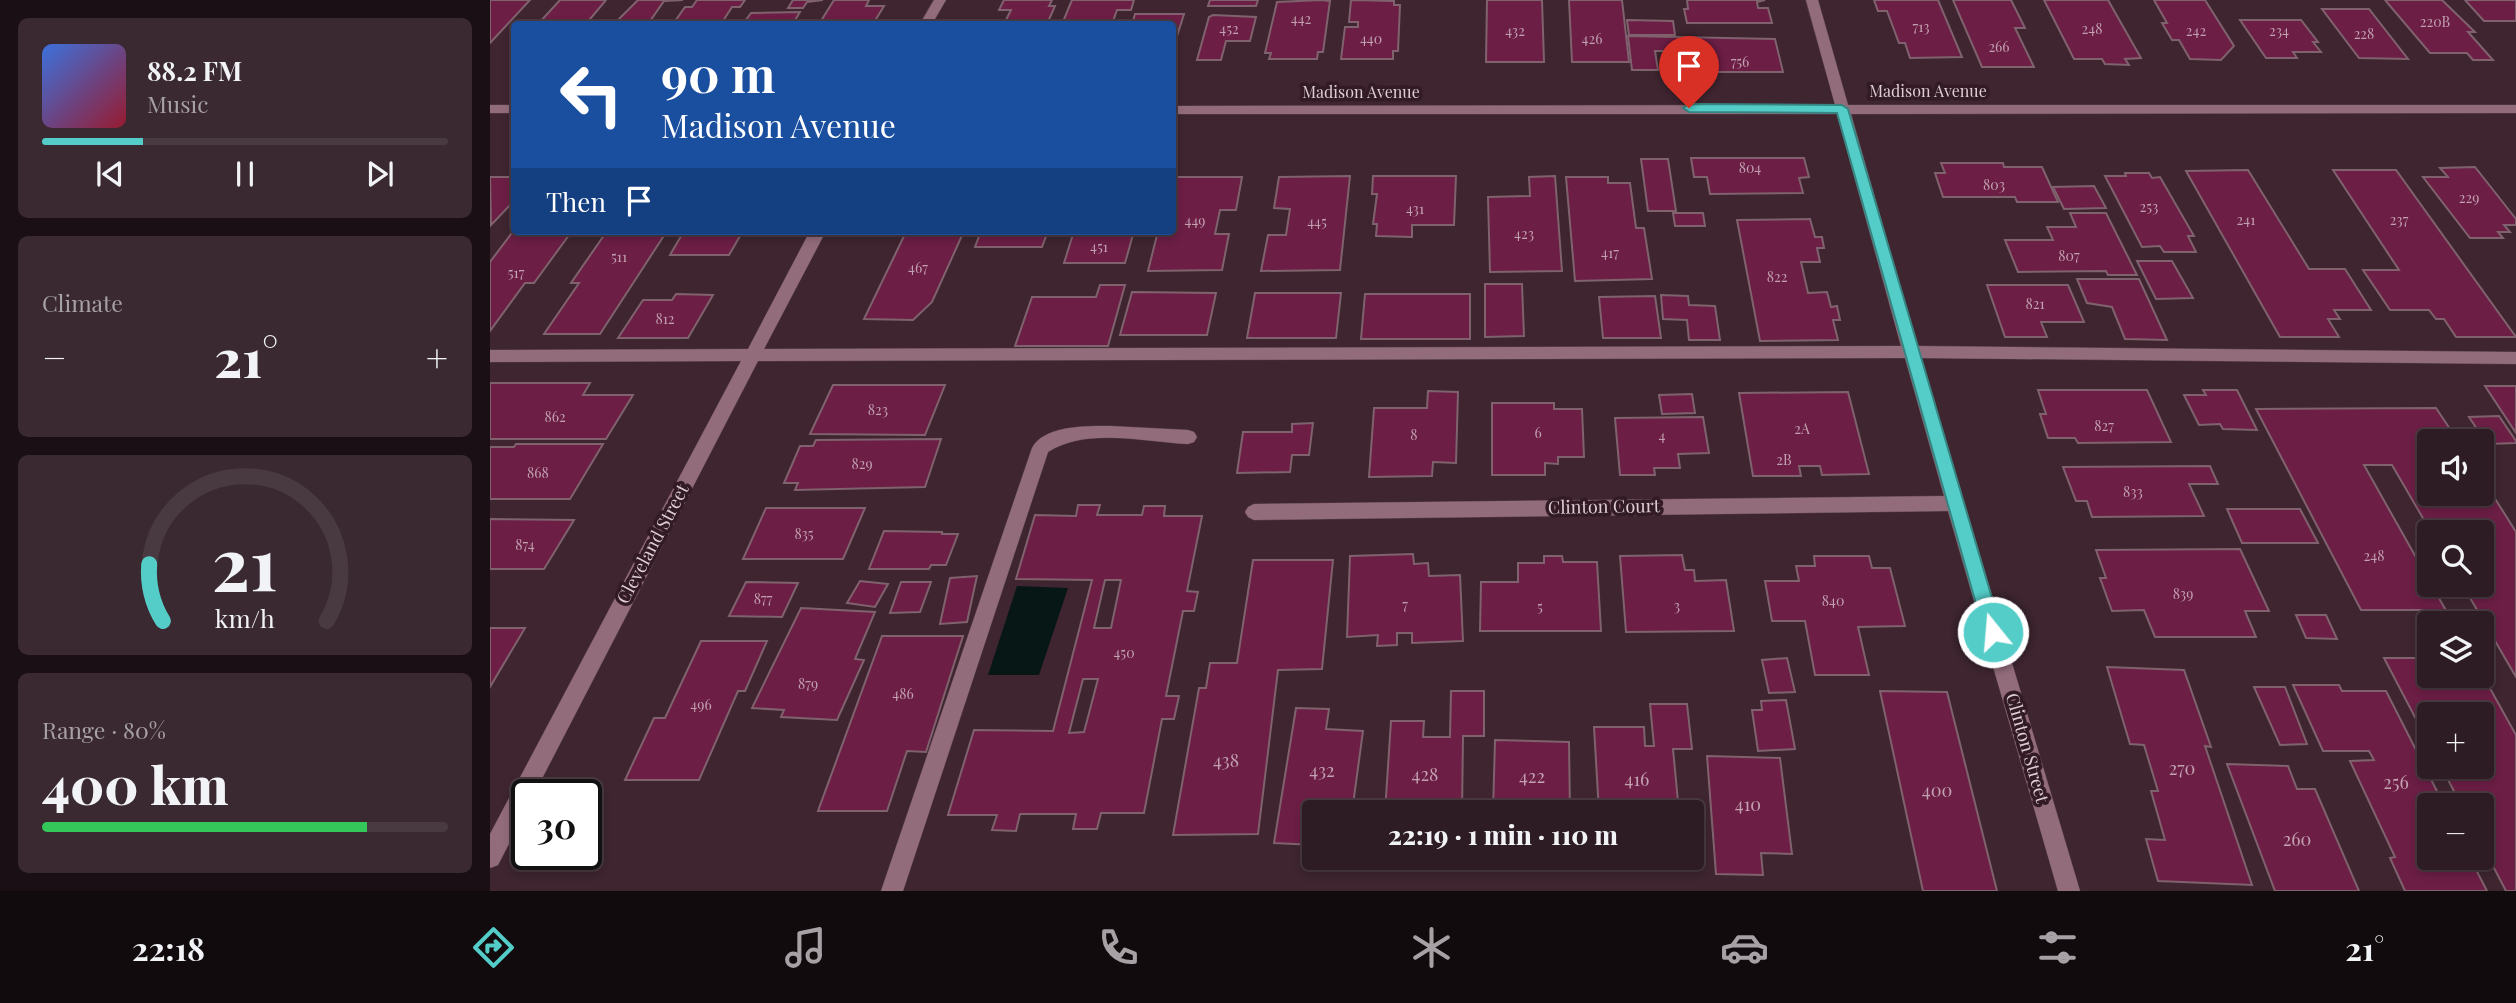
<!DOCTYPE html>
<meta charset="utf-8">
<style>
body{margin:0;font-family:"Playfair Display",serif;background:#3a2931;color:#f1f3f6;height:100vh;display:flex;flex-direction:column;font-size:26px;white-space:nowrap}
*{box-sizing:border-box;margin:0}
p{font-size:23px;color:#a7a1a6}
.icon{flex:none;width:38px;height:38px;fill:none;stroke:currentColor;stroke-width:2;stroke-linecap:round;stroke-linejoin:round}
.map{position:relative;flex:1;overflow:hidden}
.details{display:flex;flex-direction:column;gap:18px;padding:18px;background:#190f14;width:490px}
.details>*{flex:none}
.banner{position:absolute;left:21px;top:21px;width:665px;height:214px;border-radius:7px;box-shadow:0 4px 10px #0003,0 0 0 2px #493a41;background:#1a4fa0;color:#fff;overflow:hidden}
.tools{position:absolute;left:1927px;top:429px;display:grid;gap:14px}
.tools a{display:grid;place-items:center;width:77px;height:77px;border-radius:7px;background:#2e1c24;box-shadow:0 4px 10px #0003,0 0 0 2px #493a41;font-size:35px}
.speed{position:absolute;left:21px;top:779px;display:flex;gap:14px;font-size:35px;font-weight:700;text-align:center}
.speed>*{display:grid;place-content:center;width:91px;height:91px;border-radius:50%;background:#2e1c24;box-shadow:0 4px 10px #0003,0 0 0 2px #493a41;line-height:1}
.speed .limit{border:4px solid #111;border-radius:10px;background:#fff;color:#111}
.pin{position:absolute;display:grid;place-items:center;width:60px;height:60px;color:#fff;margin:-72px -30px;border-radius:50% 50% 50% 0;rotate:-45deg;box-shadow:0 0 7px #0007}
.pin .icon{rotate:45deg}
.me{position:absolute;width:77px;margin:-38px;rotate:343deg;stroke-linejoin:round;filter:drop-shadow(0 0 5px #0008)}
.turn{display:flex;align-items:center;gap:24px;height:147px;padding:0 35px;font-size:32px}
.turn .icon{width:91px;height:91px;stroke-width:2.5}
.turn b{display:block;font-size:49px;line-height:60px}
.then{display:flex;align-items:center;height:66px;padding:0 35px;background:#0003;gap:14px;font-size:26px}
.big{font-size:52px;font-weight:800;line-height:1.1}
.details .widget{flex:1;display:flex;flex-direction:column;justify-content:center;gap:10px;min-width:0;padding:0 24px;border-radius:10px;background:#3a2931}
.details .dial{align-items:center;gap:0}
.dial svg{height:182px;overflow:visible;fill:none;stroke:#493a41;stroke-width:7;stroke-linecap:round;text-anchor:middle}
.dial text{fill:#f1f3f6;stroke:none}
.song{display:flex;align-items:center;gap:21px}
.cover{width:84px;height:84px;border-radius:10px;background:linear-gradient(135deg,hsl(220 70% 55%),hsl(350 70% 35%))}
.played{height:7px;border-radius:4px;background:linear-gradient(90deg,#54cdc8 25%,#493a41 25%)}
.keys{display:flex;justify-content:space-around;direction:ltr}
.heat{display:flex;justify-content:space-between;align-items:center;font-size:38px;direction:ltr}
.charge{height:10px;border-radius:5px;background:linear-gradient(90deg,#34c759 80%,#493a41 0)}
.trip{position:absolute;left:812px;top:800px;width:402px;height:70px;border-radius:7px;background:#2e1c24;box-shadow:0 4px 10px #0003,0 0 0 2px #493a41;font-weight:800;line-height:70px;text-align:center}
.dock{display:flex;height:112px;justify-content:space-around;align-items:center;background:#120b0e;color:#a7a1a6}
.dock .icon{width:49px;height:49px}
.dock .active{color:#54cdc8}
.dock b{font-size:32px;color:#f1f3f6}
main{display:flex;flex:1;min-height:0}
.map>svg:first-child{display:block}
.water{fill:#061716}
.building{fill:#6c1e45;stroke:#7f626d;stroke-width:2;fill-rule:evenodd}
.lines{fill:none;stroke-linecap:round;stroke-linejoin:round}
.minor-casing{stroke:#5b434d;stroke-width:1}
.minor{fill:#936c7b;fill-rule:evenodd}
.route{fill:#54cdc8;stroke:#378582;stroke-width:2}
.labels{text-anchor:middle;stroke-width:7;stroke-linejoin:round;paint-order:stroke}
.number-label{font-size:14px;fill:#c2a1b0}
.far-street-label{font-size:16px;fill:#decdd3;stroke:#331b26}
.street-label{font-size:18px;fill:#decdd3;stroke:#331b26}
.near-number-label{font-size:18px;fill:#c2a1b0}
</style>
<main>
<section class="details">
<div class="widget">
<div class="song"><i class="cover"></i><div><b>88.2 FM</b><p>Music</p></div></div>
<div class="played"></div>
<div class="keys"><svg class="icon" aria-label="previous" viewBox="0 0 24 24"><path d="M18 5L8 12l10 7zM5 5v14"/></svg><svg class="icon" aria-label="pause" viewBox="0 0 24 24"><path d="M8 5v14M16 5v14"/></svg><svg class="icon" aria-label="next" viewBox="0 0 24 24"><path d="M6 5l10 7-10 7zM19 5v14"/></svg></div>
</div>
<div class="widget"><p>Climate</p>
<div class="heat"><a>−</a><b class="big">21°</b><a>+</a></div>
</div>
<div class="widget dial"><svg viewBox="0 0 100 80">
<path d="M14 69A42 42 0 1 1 86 69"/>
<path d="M14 69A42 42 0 0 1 8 44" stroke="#54cdc8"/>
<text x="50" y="56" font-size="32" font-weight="700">21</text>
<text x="50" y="72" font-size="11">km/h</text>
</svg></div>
<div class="widget"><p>Range · 80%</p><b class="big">400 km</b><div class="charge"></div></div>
</section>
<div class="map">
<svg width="2026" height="891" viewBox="0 0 2026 891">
<rect width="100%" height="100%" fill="#3e2530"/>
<path class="water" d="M527,586l51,2 -29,87h-51z"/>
<g class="building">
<path d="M0,0h40l-40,43z"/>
<path d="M70,0h46l-20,24h-48z"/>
<path d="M148,0h45l-19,1 -16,23h-49l3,-3h15z"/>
<path d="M207,0h48l-5,7h-8l-11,17h-48l12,-17h7z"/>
<path d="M303,0h30l-16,2 -4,6h-15z"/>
<path d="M344,0h35l-3,6h18l-11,18h-54z"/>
<path d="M514,0h48l-3,6h6l-8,18h-43l7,-14h-12z"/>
<path d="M582,0h62l-3,10h-14l-5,14h-50z"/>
<path d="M720,0h48l-2,6h-48z"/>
<path d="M831,0l9,1 -7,51h-5l-1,7h-48l2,-6h-6l12,-51z"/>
<path d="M861,0l43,1v4h6l-2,46h-5v8h-52l4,-32h13v-5h-9z"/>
<path d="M997,0h55l2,62h-58z"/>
<path d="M1079,0h53l7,62h-57z"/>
<path d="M1197,0h78l-8,2 1,6h10l4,15h-85l-3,-14h4z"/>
<path d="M1384,0h64l24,57 -52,1 -5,-15h-6l-12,-32h-9z"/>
<path d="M1463,0h58l14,28h-10l19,39h-52z"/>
<path d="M1554,0h64l33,58 -16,1 4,6 -24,-1 -3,-5h-28z"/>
<path d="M1664,0h51l29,46 -13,14 -31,-1 -11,-19h-7l-10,-17h5z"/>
<path d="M1895,0h57l33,32h-7l25,28h-20l-6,-7h-37z"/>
<path d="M1975,0h51v21h-32z"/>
<path d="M1832,9h47l39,50 -49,-1z"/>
<path d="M310,12l-6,10 -11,2h-40l8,-11z"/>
<path d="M645,14h49l-12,38v-28h-40z"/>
<path d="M723,15l43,2 -6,24h-24l-5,19h-24l12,-43z"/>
<path d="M1137,20l46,1 2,14h-46z"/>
<path d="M1750,20h61l17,22h-5l8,10h-28l4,6h-31z"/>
<path d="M1138,36l147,3 8,33h-82l-3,-19 -13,-2h-30l3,19h-26z"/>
<path d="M1201,158h113l5,19 -10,1 4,15 -93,1 -3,-17h-13z"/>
<path d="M1151,159h27l8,52h-28z"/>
<path d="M1451,163h62l1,4h38l16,35h-41l-2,-5h-72l-8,-24h10z"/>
<path d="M1985,167l41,52v6h-12l6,7h-12l5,6h-33l-47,-61h25l-8,-9z"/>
<path d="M1758,170l61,99h36l26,41h-37l6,9h-12l11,18h-59l-94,-166z"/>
<path d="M1843,170h63l120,167h-60l-12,-18h-8l-7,-9h-39l-27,-40h36z"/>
<path d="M1635,173h24l3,5 8,-1 34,59h-6l8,16h-32l-4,-6 -18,1 -37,-71h21z"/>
<path d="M860,176l-10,94 -79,1 7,-36h18l4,-26 -16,-1 5,-31z"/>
<path d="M883,176h83l-2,49h-42v12l-36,-1 1,-12h-4l4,-30h-5z"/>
<path d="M1065,176l7,95 -72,1 -2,-75 42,-1 -1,-19z"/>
<path d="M0,177h24v24l-23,24z"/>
<path d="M682,177h70l-6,33h-16l-5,24h14l-7,36 -74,1 10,-40h14z"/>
<path d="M1076,177h42v6h22l6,45h8l8,51 -77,2z"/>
<path d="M1604,186l12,22 -42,1 -11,-22z"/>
<path d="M1183,213h30l2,13h-30z"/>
<path d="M1580,213h36l31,62h-29l-2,-4 -88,1 -13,-32h48l-6,-13h29z"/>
<path d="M1320,219l5,18h7l2,11h-7l3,14h-19l7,31 19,-1 4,15 6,-1 3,14h-7l5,20 -78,1 -23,-121z"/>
<path d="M24,230l58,1 -38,52h-9l-35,48v-69z"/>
<path d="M117,231h60l-67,103h-56l35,-51h-8z"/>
<path d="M194,231h59l-14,24h-59z"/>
<path d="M401,231h73l-32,71 -19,18 -49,-1 41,-85h-16z"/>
<path d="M491,231h67l-6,16h-67z"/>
<path d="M584,231h60l-9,32h-61z"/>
<path d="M1647,261h35l21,37 -37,1z"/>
<path d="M1587,279h62l28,61 -42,-1 -13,-32 -25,-4z"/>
<path d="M995,284h37l2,52 -39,1z"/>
<path d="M610,285h25l-17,61h-93l17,-49h64z"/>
<path d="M1497,285h81l16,37h-43l6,15h-42z"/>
<path d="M642,292l84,1 -9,42h-87z"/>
<path d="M765,293h86l-5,45h-89z"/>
<path d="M186,294l37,1 -25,43h-70l25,-38h29z"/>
<path d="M875,294h105v45h-109z"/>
<path d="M1171,295l27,1 1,9 26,1 5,34h-31l-2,-20 -24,-1z"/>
<path d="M1165,296l6,42h-58l-4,-41z"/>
<path d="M0,383h100l-7,12h50l-27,44h-116z"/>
<path d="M343,385h112l-20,50 -115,-1z"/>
<path d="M1995,386h31v47z"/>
<path d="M1548,390h109l24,52 -93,1 -3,-5h-27l-8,-24h6z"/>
<path d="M1713,390h34l20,40 -34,-1 -3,-5 -21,1 -15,-30h22z"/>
<path d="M938,391l30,1 -2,71 -23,-1 -1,14 -63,1 5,-69h53z"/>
<path d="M1358,392l21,82 -47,1 -2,-9h-21l2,10h-48l-14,-83z"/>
<path d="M1202,394l3,19 -33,1 -3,-19z"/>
<path d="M1002,403h62v6h28l2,48h-26v7l-13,-1v12h-53z"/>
<path d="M1946,408l22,33h-29v53h53v-16l34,54v145l-54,-93h20v-52h-51l-39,-67h-28l89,158h-15l-8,-13h-69l-105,-201z"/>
<path d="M2009,416l17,25v2l-29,1 -18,-27z"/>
<path d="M1213,417l6,36 -31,1 2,14h-26l1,7h-35l-5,-57z"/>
<path d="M823,423l-4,32h-17l-2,17 -53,1 6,-41h49v-8z"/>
<path d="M451,439l-16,48 -130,3 3,-7h-14l16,-37h13l3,-6z"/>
<path d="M26,444h87l-33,55h-80v-52h24z"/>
<path d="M1720,466l8,18h-29l15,32 -112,1 -5,-16h-11l-13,-34z"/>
<path d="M588,505h22l-3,10h45l2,-9h21l-1,10h38l-15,75 11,1 -4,19h-11l-17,85h13l-5,23h-12l-18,94h-43l-4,16h-24l3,-15h-56l-4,17 -24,-1 5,-15h-49l26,-85 79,1 39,-151 -76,-1 19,-64 41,1zM615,580h16l-10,48h-17zM593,679h15l-14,53 -15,1z"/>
<path d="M276,508h99l-22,51h-100z"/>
<path d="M1737,509h73l18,34h-76z"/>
<path d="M0,519l84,1 -30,49h-54z"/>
<path d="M394,531l58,1v2h16l-12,31h-15l-2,4h-60z"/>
<path d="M1750,549l29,62h-24l11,26h-101l-11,-27 -32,1 -12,-33h6l-10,-28z"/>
<path d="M923,554l1,10 14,-1 1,13 31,-1 3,66 -51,2v-10h-15v12l-20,1 1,-11 -31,2 3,-81z"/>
<path d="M1192,555l3,15h9l1,11 31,-1 8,51 -108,1 -6,-76z"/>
<path d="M1054,556h18l1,6h34l4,69h-121l1,-49h37v-19h26z"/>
<path d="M1324,556h55l3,12h18l15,58 -47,1 11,48h-54l-10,-54h-33l-7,-40h34l-3,-15h19z"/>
<path d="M763,560h80l-11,109 -44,1 -20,164 -85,1 26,-147h7l4,-25h27z"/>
<path d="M487,576l-10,46 -27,2 10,-46z"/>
<path d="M370,581l28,3 -13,23 -28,-4z"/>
<path d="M256,582l52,1 -16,34 -53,-1z"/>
<path d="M411,582h30l-11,30 -30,1z"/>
<path d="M311,608l74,4 -20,47 9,1 -27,60 -56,-3 3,-7 -32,-2z"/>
<path d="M1806,615h30l11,24 -31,-1z"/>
<path d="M0,628h35l-35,59z"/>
<path d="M392,636h81l-37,116 -19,-1 -20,60h-69z"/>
<path d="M211,641h66l-22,50h-7l-39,89h-74l29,-62h11z"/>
<path d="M1297,658l8,34 -26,1 -7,-33z"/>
<path d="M1894,658h45v18l53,-2 34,61v156h-10l-24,-46v-40h-21l-20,-39h41v-52h-53v30z"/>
<path d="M1617,667l77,3 27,77 -6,-1 47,139 -94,-4 -12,-42 19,1 -14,-49h7l-14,-46 -14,-1z"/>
<path d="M1803,685h46l3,6h44l58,114h-15v53h41l17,33h-82l-15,-33 5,-1 -45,-96 24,-1 -5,-9h-46z"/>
<path d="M1764,687h31l22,57 -27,1z"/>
<path d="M961,691h33v45h-21l-1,76h-77l6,-91h33l-1,16h27z"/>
<path d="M1390,691l67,1 50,199h-74z"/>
<path d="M1296,700l9,49 -37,2 -6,-41h10l-1,-9z"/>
<path d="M1160,704h37l5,45h-19l6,63h-80l-5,-85h50l1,19h9z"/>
<path d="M806,708l33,1 -3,20 37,2 -11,81h-38v33l-40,-2z"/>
<path d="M1005,740l74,2 1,70h-77z"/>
<path d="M1217,756l73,2 12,96 -31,-1 2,22 -47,-1z"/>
<path d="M1737,764l61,2 9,23h18l44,102h-84z"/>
<path d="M1112,858h47l1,10 -47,1z"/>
</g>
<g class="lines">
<defs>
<g id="minor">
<path d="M444,0h12l-14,24h-12z"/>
<path d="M1316,0h12l30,105h668v8l-665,1 66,232 599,6v12l-595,-6 159,533h-22l-110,-380 -694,9 -6,-3 -3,-5 3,-5 6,-3 690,-8 -39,-138 -1147,3 -224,433h-7v15l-29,56 -8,3v-34l251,-473 -251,1v-12l258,-1 62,-118h16l-62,118 1137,-3 -64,-232h-665v-8l663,-1z"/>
<rect x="0" y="105" width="24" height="8"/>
<path d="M620,426l78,4 6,2 3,5 -3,5 -6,2c-43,-2 -102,-17 -140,8l-145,439h-22l151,-443c12,-23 56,-22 78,-22z"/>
</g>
</defs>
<use href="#minor" class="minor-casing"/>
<use href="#minor" class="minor"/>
</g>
<path class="route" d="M1352,105l6,4 154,523 -3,6 -6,2 -7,-2 -2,-6 -147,-519 -148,-1 -6,-4 6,-4z"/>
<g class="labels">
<g class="number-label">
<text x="811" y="24">442</text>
<text x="1945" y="27">220B</text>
<text x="1431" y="32">713</text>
<text x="739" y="34">452</text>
<text x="1602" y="34">248</text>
<text x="1025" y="36">432</text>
<text x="1706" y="36">242</text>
<text x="1789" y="36">234</text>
<text x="1874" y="39">228</text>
<text x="881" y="44">440</text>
<text x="1102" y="44">426</text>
<text x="1509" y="52">266</text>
<text x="1250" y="67">756</text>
<text x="1260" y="173">804</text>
<text x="1504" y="190">803</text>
<text x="1979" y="203">229</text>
<text x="1659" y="212">253</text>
<text x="925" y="214">431</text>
<text x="1756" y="225">241</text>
<text x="1909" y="225">237</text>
<text x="705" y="226">449</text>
<text x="827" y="227">445</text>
<text x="1034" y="239">423</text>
<text x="609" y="252">451</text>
<text x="1120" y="258">417</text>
<text x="1579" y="261">807</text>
<text x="129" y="262">511</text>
<text x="428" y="273">467</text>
<text x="26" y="278">517</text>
<text x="1287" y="282">822</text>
<text x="1545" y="309">821</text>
<text x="175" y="324">812</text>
<text x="388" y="415">823</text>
<text x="65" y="422">862</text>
<text x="1614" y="431">827</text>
<text x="1312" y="434">2A</text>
<text x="1048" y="438">6</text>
<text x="924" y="440">8</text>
<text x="1172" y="441">4</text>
<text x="1294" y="465">2B</text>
<text x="372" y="469">829</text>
<text x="48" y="478">868</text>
<text x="1643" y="497">833</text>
<text x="314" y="539">835</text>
<text x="35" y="550">874</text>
<text x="1884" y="561">248</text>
<text x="1693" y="599">839</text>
<text x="273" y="604">877</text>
<text x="1343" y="606">840</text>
<text x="915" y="610">7</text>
<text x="1187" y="611">3</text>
<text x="1050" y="612">5</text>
<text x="634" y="658">450</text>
<text x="318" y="689">879</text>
<text x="413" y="699">486</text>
<text x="211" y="710">496</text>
</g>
<g class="far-street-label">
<text x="1438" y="97">Madison Avenue</text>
<text x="871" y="98">Madison Avenue</text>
</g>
<g class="street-label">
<text transform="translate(1114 507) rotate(-1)" y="6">Clinton Court</text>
<text transform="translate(163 544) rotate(-62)" y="6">Cleveland Street</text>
<text transform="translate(1537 748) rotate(74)" y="6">Clinton Street</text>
</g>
<g class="near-number-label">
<text x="736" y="767">438</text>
<text x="1692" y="775">270</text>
<text x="832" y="777">432</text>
<text x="935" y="781">428</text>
<text x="1042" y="783">422</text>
<text x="1147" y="786">416</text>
<text x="1906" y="789">256</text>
<text x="1447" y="797">400</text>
<text x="1258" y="811">410</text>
<text x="1807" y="846">260</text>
</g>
</g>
</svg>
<div class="tools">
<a><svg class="icon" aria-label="sound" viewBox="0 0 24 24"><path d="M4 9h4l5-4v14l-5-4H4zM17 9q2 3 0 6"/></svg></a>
<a><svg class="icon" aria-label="search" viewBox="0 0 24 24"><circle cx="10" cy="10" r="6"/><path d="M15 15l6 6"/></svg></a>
<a><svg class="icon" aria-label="layers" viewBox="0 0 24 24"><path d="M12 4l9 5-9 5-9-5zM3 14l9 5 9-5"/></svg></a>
<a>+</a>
<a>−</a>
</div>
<div class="speed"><div class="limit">30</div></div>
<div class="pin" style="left:1199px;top:108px;background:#d93025"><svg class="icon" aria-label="arrive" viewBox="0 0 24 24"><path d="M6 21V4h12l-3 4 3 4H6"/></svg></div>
<svg class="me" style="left:1503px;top:632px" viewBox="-20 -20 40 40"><circle r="17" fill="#54cdc8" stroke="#fff" stroke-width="3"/><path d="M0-11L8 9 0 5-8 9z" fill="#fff"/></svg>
<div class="trip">22:19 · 1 min · 110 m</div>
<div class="banner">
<div class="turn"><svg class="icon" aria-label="left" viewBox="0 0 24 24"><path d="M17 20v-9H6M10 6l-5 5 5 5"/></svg><div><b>90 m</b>Madison Avenue</div></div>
<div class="then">Then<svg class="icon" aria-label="arrive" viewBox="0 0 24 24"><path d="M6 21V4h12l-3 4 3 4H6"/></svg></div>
</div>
</div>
</main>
<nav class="dock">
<b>22:18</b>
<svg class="icon active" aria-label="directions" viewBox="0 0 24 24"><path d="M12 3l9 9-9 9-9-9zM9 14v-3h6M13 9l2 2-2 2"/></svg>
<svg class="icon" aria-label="music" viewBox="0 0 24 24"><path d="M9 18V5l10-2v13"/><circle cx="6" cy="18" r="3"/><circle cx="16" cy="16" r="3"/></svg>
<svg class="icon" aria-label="phone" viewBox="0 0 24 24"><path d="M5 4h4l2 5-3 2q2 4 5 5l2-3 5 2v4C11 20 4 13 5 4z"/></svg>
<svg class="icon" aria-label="climate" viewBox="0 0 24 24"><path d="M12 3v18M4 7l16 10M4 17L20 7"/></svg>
<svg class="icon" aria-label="car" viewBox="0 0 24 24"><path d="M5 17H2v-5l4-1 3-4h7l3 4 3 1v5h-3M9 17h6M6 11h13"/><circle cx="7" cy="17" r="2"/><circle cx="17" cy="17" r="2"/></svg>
<svg class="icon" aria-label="filters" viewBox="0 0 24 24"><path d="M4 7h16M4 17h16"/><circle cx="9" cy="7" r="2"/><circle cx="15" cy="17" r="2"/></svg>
<b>21°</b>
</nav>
